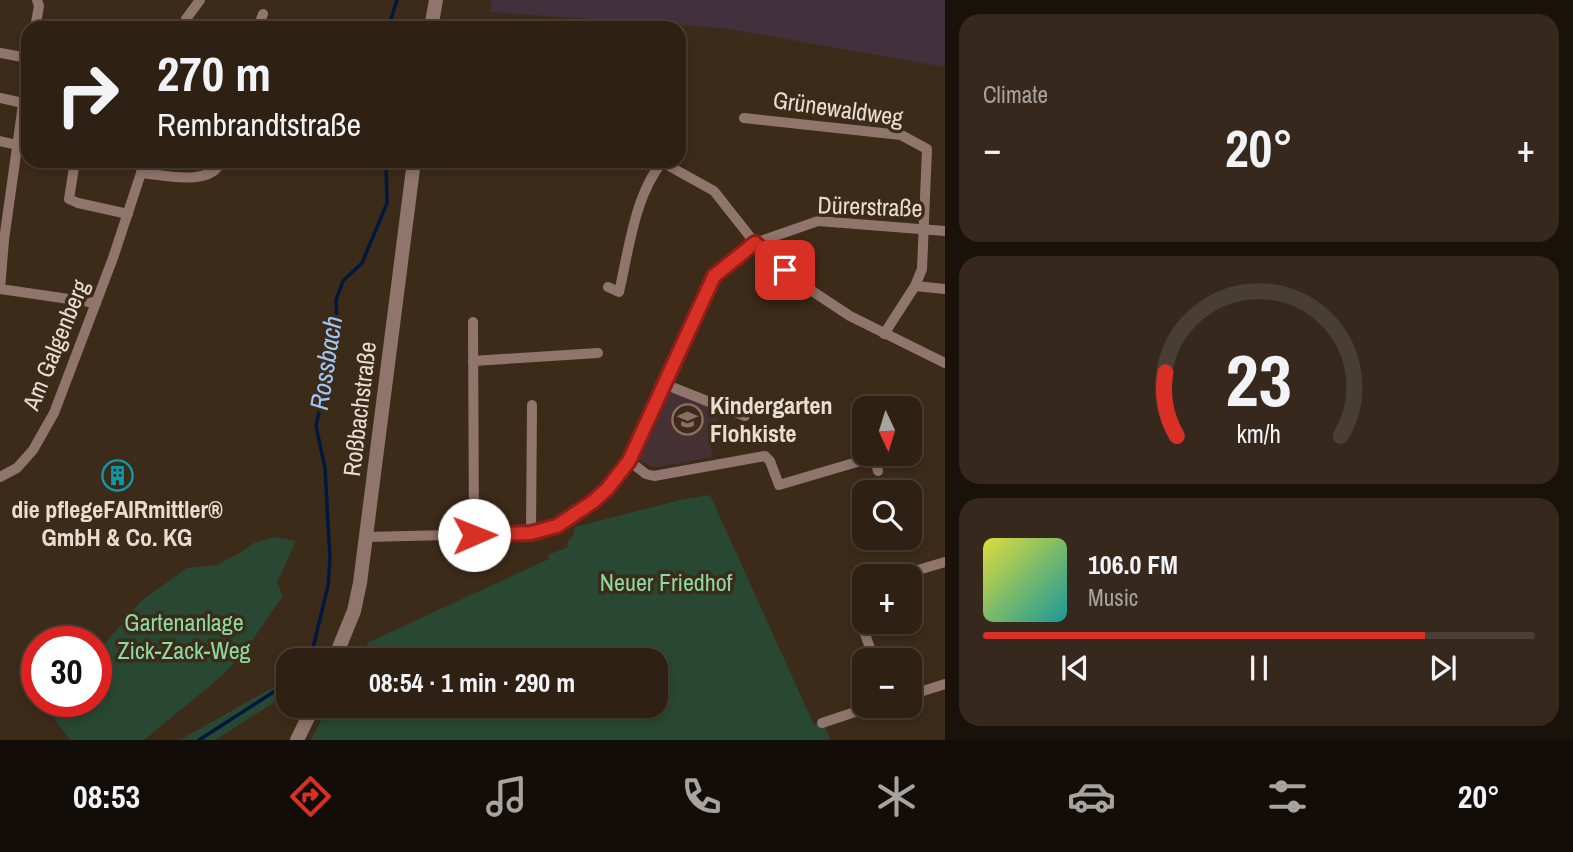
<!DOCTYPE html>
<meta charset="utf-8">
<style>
body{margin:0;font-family:"Archivo Narrow",sans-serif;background:#36281c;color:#f1f3f6;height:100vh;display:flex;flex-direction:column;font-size:26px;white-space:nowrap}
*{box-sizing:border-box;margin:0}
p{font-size:23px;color:#a7a3a0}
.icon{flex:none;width:38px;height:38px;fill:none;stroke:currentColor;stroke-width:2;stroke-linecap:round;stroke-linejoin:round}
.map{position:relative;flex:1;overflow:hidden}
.panel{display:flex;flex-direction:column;gap:14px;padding:14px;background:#19120a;width:628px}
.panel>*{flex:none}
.hud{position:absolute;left:21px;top:21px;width:665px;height:147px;border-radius:21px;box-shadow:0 4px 10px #0003,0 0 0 2px #493e33;background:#2e2013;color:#f1f3f6;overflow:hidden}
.needle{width:46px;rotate:176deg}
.buttons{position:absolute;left:852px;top:396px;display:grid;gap:14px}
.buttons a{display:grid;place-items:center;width:70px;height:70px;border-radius:14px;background:#2e2013;box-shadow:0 4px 10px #0003,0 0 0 2px #493e33;font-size:35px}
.speed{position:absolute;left:21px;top:626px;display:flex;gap:14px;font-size:35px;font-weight:700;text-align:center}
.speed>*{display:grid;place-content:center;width:91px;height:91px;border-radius:50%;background:#2e2013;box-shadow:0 4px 10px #0003,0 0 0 2px #493e33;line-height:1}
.speed .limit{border:10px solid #d22;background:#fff;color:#111}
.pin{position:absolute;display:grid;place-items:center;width:60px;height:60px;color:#fff;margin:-30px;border-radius:14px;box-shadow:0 4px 10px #0006}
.me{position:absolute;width:77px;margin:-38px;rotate:89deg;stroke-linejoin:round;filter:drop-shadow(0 0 5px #0008)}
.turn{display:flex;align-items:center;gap:24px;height:147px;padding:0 21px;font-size:32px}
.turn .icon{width:91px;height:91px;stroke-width:2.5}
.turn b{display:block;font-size:49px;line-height:60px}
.big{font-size:52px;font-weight:700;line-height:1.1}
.panel .card{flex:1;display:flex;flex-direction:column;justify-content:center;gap:10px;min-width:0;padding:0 24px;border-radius:21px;background:#36281c}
.panel .dial{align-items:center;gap:0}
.dial svg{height:182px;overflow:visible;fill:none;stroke:#493e33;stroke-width:7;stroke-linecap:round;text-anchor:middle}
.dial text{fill:#f1f3f6;stroke:none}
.song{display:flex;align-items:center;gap:21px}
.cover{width:84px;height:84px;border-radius:10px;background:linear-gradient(135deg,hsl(60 70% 55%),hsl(180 70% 35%))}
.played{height:7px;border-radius:4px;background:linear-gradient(90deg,#d93025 80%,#493e33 80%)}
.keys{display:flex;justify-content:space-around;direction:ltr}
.heat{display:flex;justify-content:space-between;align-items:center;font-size:38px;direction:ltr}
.trip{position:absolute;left:276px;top:648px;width:392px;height:70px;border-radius:21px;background:#2e2013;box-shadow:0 4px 10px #0003,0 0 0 2px #493e33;font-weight:700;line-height:70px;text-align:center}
.dock{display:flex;height:112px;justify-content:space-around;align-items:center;background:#120d08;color:#a7a3a0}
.dock .icon{width:49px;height:49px}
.dock .selected{color:#d93025}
.dock b{font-size:32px;color:#f1f3f6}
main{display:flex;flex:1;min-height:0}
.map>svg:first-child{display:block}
.commercial{fill:#42313c}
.education{fill:#453134}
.green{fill:#284833}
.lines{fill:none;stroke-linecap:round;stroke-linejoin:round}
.stream{stroke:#00183e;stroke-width:3.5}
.minor{stroke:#90756c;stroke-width:10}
.tertiary{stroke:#90756c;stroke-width:14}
.route-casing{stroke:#8d1f18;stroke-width:18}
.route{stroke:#d93025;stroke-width:12}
.labels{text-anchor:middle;stroke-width:7;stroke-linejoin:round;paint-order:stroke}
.street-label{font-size:24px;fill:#e9ddd2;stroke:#3d2b19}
.poi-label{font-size:24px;font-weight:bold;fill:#e9ddd2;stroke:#3d2b19;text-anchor:start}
.park-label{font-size:24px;fill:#89daa3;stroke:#3d2b19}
.water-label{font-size:26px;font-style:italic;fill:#9dc6fc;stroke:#3d2b19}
</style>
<main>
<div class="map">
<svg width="945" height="740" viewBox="0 0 945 740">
<rect width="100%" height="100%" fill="#3d2b19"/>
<path class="commercial" d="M491,0h454v67l-222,-39 -233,-16z"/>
<path class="education" d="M668,392l50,17 1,23 -9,1 2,24 -54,10 -7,-1 -10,-5 -2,-4z"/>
<g class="green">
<path d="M710,495l104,230 10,-2 6,17h-519l18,-35h327v-45h-300l13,-18 180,-83 -1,-4 20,-8 -1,-4 6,-8 2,-8 105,-27z"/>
<path d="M274,537l22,4 -19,41 6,14 -37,53 -22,25 -80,66h-74l-16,-22 8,-16h34v-48l45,-53 46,-33 30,-3 23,-12 14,-10z"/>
<path d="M272,688l17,3v2l-74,47h-35z"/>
</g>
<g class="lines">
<g class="stream">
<path d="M388,28l9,-28"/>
<path d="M308,660l3,-4 17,-70 2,-27 -5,-91 -9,-42 21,-100 -1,-26 7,-19 19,-18 25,-60 -1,-42"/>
<path d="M199,740l90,-58"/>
</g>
<g class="minor">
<path d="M35,28l4,-22 -2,-6"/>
<path d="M184,28l2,-9 14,-19"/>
<path d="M258,28l5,-14"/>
<path d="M0,53l28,5"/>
<path d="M0,98l23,5"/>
<path d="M744,118l157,17 26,14 -5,120 -7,17 -31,48"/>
<path d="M0,141l17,4"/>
<path d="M75,161l-6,38 9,4 50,11"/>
<path d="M660,161l54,30 41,52 45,40 50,33 95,47"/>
<path d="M141,173c22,2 71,14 80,-12"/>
<path d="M915,286l30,3"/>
<path d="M608,287l11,5c10,-43 16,-98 44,-131"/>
<path d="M0,289l4,-49 24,-171"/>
<path d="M0,289l96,14"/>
<path d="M473,322l1,213"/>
<path d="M473,361l125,-8"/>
<path d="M664,384l81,32"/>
<path d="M629,461l17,13 8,2 111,-20 5,5 9,24 95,-28 4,14"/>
<path d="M0,477l17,-9 16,-18 21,-37 59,-155 32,-97"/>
<path d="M531,533l1,-128"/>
<path d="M366,537l165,-4c44,-12 72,-35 98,-72l85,-185 41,-33 63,-22 127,10"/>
<path d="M898,576l47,-14"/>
<path d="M864,586l-3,1c-10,20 7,52 13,73"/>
<path d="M910,695l35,-11"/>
<path d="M822,723l54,-18"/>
</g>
<g class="tertiary">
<path d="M431,28l5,-28"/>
<path d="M334,660l20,-49 6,-28 54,-422"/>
<path d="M297,740l17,-35"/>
</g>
</g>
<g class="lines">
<defs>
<path id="route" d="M474,535l57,-2 26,-7 37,-25 13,-12 22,-28 85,-185 41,-33 30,27"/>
</defs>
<use href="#route" class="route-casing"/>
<use href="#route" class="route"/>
</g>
<defs>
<symbol id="school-ring" viewBox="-11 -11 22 22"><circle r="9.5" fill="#3d2b19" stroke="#8d6e63" stroke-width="1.5"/><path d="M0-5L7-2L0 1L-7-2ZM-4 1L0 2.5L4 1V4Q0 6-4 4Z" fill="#8d6e63"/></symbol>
<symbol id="building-ring" viewBox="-11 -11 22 22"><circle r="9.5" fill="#3d2b19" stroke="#0f9aa8" stroke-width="1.5"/><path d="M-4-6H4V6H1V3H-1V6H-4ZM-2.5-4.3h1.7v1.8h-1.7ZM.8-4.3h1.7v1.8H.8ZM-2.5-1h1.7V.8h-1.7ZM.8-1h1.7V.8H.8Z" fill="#0f9aa8"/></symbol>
</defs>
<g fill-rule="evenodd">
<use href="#school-ring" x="670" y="402" width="35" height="35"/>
<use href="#building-ring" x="100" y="458" width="35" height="35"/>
</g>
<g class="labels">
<g class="street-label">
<text transform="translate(838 109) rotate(8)" y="8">Grünewaldweg</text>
<text transform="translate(870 207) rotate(2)" y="8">Dürerstraße</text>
<text transform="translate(56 345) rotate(-68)" y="8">Am Galgenberg</text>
<text transform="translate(360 409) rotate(-83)" y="8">Roßbachstraße</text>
</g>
<g class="poi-label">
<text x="710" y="414">Kindergarten<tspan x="710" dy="28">Flohkiste</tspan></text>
<text x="117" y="518" text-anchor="middle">die pflegeFAIRmittler®<tspan x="117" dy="28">GmbH &amp; Co. KG</tspan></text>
</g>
<g class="park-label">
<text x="666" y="591">Neuer Friedhof</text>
<text x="184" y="631">Gartenanlage<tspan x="184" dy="28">Zick-Zack-Weg</tspan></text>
</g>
<g class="water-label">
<text transform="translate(326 363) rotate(-81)" y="9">Rossbach</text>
</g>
</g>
</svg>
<div class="buttons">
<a><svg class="needle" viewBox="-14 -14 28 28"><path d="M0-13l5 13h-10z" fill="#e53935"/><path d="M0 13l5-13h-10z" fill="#a7a3a0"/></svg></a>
<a><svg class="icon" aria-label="search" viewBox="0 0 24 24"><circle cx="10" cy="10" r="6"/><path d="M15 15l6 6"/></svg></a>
<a>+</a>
<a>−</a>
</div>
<div class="speed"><div class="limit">30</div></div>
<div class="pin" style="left:785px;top:270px;background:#d93025"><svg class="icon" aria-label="arrive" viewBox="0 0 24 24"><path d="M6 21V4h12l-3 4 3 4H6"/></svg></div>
<svg class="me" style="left:474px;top:535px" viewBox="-20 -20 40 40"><circle r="19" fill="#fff"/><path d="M0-13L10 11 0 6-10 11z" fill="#d93025"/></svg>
<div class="trip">08:54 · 1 min · 290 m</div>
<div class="hud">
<div class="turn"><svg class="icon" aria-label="right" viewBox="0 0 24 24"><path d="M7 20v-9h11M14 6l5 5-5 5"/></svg><div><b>270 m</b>Rembrandtstraße</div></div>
</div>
</div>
<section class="panel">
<div class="card"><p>Climate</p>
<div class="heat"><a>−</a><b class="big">20°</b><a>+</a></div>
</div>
<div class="card dial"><svg viewBox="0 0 100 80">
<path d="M14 69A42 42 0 1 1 86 69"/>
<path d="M14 69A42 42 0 0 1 9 41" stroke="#d93025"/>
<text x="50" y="56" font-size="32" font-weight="700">23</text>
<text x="50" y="72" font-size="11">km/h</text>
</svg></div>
<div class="card">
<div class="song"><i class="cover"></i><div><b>106.0 FM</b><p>Music</p></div></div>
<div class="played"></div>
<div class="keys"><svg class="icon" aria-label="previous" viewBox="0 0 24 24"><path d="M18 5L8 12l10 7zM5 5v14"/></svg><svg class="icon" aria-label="pause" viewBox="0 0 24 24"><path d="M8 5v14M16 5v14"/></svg><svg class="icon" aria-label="next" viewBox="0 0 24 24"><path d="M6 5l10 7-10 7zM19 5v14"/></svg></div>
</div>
</section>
</main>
<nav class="dock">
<b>08:53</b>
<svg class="icon selected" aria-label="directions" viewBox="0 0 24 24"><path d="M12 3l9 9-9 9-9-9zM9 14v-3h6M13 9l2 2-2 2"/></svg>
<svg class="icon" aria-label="music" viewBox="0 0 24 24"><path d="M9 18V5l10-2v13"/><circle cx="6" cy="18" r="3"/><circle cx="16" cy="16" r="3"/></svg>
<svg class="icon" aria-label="phone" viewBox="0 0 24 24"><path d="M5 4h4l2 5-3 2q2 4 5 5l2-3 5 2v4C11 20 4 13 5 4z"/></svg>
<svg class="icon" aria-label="climate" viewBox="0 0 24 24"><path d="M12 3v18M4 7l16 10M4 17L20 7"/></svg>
<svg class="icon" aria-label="car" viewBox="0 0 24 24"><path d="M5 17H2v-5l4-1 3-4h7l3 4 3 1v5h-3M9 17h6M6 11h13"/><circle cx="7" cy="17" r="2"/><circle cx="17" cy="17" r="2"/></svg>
<svg class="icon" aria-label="filters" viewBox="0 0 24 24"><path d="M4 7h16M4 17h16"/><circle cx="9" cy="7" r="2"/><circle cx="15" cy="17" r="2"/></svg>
<b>20°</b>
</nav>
